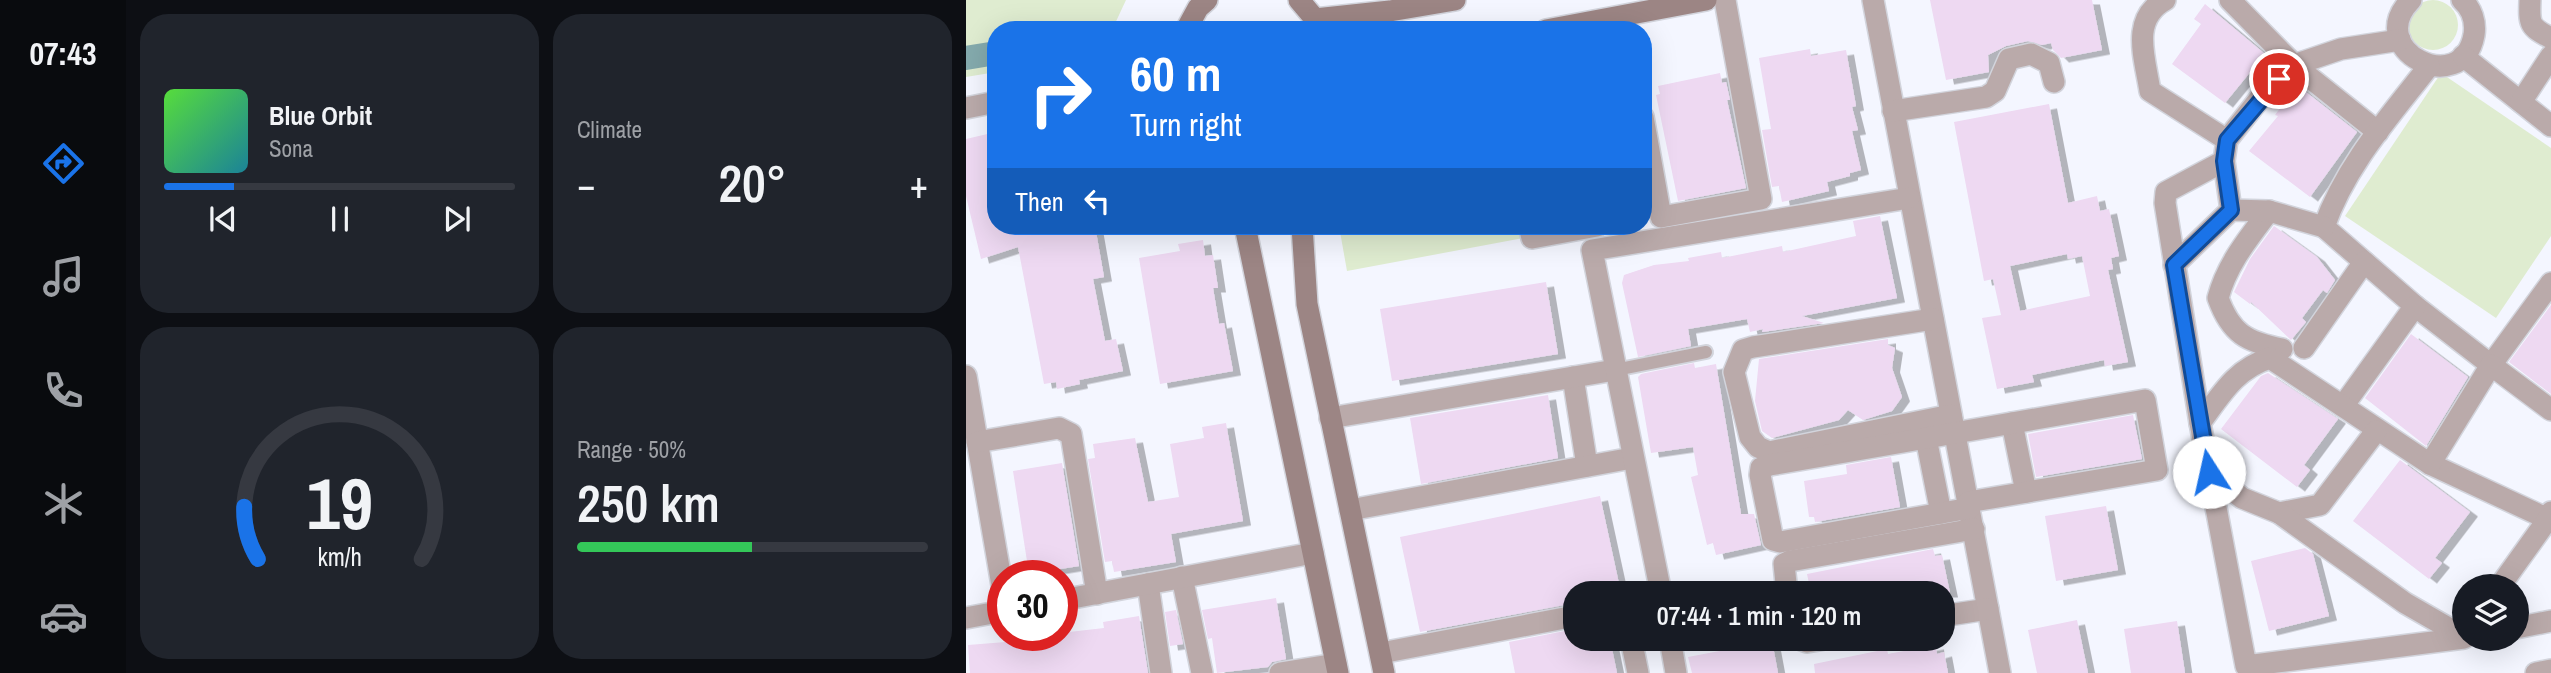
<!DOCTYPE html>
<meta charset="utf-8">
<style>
body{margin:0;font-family:"Archivo Narrow",sans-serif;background:#20242c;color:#f1f3f6;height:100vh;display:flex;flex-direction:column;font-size:26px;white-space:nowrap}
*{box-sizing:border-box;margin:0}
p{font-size:23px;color:#9ea1a6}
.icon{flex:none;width:38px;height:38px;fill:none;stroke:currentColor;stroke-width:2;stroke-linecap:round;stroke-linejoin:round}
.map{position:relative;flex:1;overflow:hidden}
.side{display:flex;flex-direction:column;gap:14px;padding:14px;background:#0d0f14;width:840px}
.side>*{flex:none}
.guide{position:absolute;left:21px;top:21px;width:665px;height:214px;border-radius:28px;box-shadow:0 7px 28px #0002;background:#1a73e8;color:#fff;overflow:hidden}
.controls{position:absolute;left:1486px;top:574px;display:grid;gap:14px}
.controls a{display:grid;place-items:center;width:77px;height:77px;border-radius:50%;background:#171b24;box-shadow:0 7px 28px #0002;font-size:35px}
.speed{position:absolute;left:21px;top:560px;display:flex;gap:14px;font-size:35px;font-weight:700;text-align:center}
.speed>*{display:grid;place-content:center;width:91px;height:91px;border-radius:50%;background:#171b24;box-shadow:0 7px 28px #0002;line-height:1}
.speed .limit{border:10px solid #d22;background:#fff;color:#111}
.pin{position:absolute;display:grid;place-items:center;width:60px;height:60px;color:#fff;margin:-30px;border:4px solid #fff;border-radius:50%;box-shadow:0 2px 7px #0007}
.me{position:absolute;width:77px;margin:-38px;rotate:350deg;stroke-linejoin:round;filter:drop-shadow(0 0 5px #0008)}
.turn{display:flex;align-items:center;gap:24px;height:147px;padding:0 28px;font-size:32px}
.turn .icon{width:91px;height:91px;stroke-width:2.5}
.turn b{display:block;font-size:49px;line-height:60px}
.then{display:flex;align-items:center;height:66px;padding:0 28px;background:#0003;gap:14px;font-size:26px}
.big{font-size:52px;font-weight:600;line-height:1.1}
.side .widget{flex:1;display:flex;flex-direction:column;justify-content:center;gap:10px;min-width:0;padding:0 24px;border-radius:28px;background:#20242c}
.side .dial{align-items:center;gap:0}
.dial svg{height:182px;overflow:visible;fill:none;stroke:#363941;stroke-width:7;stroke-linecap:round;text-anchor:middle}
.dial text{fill:#f1f3f6;stroke:none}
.song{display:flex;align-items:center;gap:21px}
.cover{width:84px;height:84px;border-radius:10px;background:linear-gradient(135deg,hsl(110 70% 55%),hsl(190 70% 35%))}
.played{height:7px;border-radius:4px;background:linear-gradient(90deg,#1a73e8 20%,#363941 20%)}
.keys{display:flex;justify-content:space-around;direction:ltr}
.heat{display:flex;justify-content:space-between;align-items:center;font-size:38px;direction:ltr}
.charge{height:10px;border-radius:5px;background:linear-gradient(90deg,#34c759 50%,#363941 0)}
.side .tiles{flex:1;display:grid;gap:14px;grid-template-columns:repeat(2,1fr)}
.trip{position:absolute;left:597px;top:581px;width:392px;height:70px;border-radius:28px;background:#171b24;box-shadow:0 7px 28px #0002;font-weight:600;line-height:70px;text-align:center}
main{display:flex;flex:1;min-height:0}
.menu{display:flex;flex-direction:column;width:126px;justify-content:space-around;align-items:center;background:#090b0e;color:#9ea1a6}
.menu .icon{width:49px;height:49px}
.menu .active{color:#1a73e8}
.menu b{font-size:32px;color:#f1f3f6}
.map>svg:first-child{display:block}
.green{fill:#dfecd0}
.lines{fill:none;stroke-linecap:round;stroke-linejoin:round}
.canal{stroke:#84aaad;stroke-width:24}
.building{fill:#eed9f2;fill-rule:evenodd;filter:url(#shadow)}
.lane-casing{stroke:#d2d4dc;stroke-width:16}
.street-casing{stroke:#d2d4dc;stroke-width:24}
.secondary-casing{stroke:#d2d4dc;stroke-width:24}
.lane{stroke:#baaaaa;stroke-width:12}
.street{stroke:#baaaaa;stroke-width:21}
.secondary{stroke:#9c8584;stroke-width:21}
.route-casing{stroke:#114b97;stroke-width:18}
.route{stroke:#1a73e8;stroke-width:12}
</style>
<main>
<nav class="menu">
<b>07:43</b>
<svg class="icon active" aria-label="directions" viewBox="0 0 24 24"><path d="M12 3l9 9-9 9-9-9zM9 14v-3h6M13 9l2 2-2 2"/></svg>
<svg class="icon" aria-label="music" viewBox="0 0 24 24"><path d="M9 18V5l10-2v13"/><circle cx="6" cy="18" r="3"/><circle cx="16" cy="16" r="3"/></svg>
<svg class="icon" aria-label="phone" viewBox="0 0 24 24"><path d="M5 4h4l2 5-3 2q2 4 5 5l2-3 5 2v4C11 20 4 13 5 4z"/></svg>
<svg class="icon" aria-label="climate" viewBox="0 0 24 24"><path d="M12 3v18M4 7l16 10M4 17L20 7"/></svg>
<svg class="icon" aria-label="car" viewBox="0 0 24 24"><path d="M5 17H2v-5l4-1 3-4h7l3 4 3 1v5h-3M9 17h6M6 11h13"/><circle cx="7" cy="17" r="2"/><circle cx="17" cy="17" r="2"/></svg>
</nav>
<section class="side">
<div class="tiles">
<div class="widget">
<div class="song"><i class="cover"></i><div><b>Blue Orbit</b><p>Sona</p></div></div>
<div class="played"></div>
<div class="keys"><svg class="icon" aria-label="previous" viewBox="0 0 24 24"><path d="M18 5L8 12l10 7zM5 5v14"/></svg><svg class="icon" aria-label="pause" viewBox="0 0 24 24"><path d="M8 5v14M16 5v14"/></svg><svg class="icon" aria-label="next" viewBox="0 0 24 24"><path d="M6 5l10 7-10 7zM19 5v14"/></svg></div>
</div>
<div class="widget"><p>Climate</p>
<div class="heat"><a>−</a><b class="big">20°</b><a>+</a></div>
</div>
<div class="widget dial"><svg viewBox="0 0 100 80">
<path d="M14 69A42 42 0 1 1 86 69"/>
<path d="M14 69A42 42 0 0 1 8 46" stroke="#1a73e8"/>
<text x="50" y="56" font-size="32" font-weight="700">19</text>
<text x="50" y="72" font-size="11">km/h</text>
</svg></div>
<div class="widget"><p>Range · 50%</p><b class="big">250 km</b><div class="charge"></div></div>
</div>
</section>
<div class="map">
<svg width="1585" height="673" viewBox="0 0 1585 673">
<defs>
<filter id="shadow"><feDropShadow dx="8" dy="4.5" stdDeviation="0" flood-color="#0004"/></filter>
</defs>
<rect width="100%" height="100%" fill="#f4f6ff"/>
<g class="green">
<path d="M0,0h160l-14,30h-116v42l-30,5z"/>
<circle cx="1467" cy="25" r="25"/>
<path d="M1475,73l110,75v88l-55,82 -151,-102z"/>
<path d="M373,226h188l2,11 -182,34z"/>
</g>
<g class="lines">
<path class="canal" d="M0,58l30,-5"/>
</g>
<g class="building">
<path d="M964,0h162l10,50 -41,8 -8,-8 -2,-7 -9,2 -14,-4 -22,5 -18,9 1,17 -43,8z"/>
<path d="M1239,4l60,50 -40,49 -53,-39 29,-40 -7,-5z"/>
<path d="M844,49l1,7 35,-6 10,56 -4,1 6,23 -6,1 9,39 -11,3v3l-23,6 2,9 -47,11 -3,-16 -7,1 -10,-57 9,-1 -12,-71z"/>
<path d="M754,73l2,10 4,-1 4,18h-3l19,88 -68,13 -22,-106 4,-1 -2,-8z"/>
<path d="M1331,85l60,47 -47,65 -61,-46 29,-35 -3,-1z"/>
<path d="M1083,104l19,99 29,-7 3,15 9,-2 10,47 -8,2 2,11 -5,1 20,92 -23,4 -1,-6 -53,11 -19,4 2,7 -37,7 -15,-71 19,-3 -8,-36 -9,2 -30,-159zM1101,254l1,5 14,-3 8,40 -70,15 -10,-45z"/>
<path d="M30,132v94h99l9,51 -11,2 12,62 11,-2 7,32 -44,9 1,4 -23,5 -1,-7 -12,2 -26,-137 -37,12 -15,-63v-57z"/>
<path d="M914,216l17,82 -95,18 22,7 -62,9 1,-3 -13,3 -3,-13 -59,10 3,17 -53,11 -16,-74 2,-8 30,-10 35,-4 -1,-3 33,-6 1,6 60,-12 1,6 73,-16 -3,-15z"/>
<path d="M1308,226l43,31 18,23 -8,13 -4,-3 -21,28 4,4 -15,18 -40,-38 -1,2 -16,-12 16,-33z"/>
<path d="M237,240l2,16 8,-1 5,33h-5l6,36 5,-1 9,48 -73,13 -21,-126 41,-7 -2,-7z"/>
<path d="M580,282l12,72 -166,27 -12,-72z"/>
<path d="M1585,305v89l-42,-32z"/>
<path d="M1445,334l57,43 -42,69 -61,-48z"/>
<path d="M922,339v6l7,3 -3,20 10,29 -10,14 -29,9 -15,-10 -9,10 -67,18 -10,-7 -7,-30 4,-42z"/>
<path d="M728,363l1,5 21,-4 25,150h13l7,31 -45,10 -3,-12 -6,2 -16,-68 7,-2 -5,-28 -42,6 -13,-76 3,-3z"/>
<path d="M1302,373l70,46 -34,46 6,5 -13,17 -76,-58 40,-53z"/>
<path d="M582,395l10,63 -137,26 -11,-66z"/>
<path d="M1167,415l9,44 -106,18 -8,-43z"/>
<path d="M260,423l17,98 -72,13 5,28 -62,10 -2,-11 -7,1 -17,-103 7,-1 -2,-14 42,-6 13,64 31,-5 -9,-53 34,-6 -2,-11z"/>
<path d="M925,457l9,50 -85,15 -1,-5h-5l-5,-36 43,-7 -1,-9z"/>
<path d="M1434,460l70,52 -35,46 7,5 -13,16 -76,-58z"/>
<path d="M96,463l17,103 -50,8 -16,-103z"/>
<path d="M634,496l21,97h-46v10l-155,29 -20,-95z"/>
<path d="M1140,506l12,64 -62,11 -11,-65z"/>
<path d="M1339,548l8,6 16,62 -60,15 -18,-70z"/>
<path d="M967,549l2,7 7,-1 8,38h-139l-4,-19z"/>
<path d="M310,598l10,61 -14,3 -4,5 -51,6 -5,-35 -4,1 -6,-29z"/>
<path d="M210,610l7,34 -13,2 -5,-34z"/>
<path d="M173,616l9,57h-178l-2,-28 75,-6v-4l61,-7 -1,-6z"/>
<path d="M1111,620l11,53h-51l-9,-43z"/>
<path d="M1211,621l8,52h-54l-7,-44z"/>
<path d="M609,629v10h35l7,34h-102l-6,-31z"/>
<path d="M806,641l6,32h-86l-4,-16z"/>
<path d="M970,645l1,9 7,-2 4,21h-133l-1,-9 73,-15 1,5z"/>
</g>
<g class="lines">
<defs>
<path id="lane" d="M649,370l91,-18"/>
<g id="street">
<path d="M907,0l127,673"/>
<path d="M1199,0c-35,19 -20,58 -15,91l77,49"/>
<path d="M1264,0l64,65 84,67"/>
<path d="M1445,0c-49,50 51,100 63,35 2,-13 -2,-26 -12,-35"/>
<path d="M1564,0c-1,24 -1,27 21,38"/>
<path d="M1497,56l88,70"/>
<path d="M1463,66c-39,50 -84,100 -105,161l91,79 76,59 60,-82"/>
<path d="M1555,102l30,-46"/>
<path d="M0,108l30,-6"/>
<path d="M927,111l93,-14 9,-6 14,-32 22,-5 18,9 5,19"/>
<path d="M677,117l18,100 100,-18 -36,-199"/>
<path d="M1258,161l-58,31 -1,11 35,220 46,243 218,-28"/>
<path d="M1265,210l-7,-49 3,-21 37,-47 30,-28 47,-16 59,-9"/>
<path d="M1303,211c-21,28 -42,53 -51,87 13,36 29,44 64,51"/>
<path d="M563,226l3,12 65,-12"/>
<path d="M1208,265l57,-55 38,1 55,16"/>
<path d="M967,319l-180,28 -10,3 -9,22 16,65 8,10 11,5 182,-37"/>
<path d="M1338,348l60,-86"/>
<path d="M0,376l37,215"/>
<path d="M607,377l14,89"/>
<path d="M1377,406l72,-100"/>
<path d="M364,418l285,-48"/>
<path d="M1046,423l14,69"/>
<path d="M1234,423c21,-28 35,-54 70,-65l160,106 118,55 3,-7"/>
<path d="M960,438l15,75"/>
<path d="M11,442l82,-14 12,6 26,160"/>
<path d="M1464,464l61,-99 60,45"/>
<path d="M1243,472l33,26 37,15 41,-8 56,-74"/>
<path d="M1002,502l189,-32 -12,-70 -375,65 -9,3 -1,7 13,65 7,2 190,-34"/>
<path d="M384,510l282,-52"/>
<path d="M1313,513l126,90 59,34"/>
<path d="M216,577l20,96"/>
<path d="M182,584l13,89"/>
<path d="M1534,586l48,-67 3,1"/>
<path d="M695,593l-69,-343 317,-52"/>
<path d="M821,593l-3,-29 6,-3 184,-32"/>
<path d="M96,600l251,-47"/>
<path d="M976,616l46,-7"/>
<path d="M0,618l37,-7"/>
<path d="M1550,628l35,-7"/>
<path d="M665,639l7,34"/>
<path d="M704,639l6,34"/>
<path d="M833,639l8,3 18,-3"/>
<path d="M415,653l194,-37"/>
<path d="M314,673l56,-9"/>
<path d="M1570,673l15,-3"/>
</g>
<g id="secondary">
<path d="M333,0l16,19 4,11"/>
<path d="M349,19l75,-8 65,-11"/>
<path d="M220,30l12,-22 9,-8"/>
<path d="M580,30l160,-30"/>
<path d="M279,226l93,447"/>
<path d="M336,226l5,78 77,369"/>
</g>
</defs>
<use href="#lane" class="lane-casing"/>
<use href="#street" class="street-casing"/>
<use href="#secondary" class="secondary-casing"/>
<use href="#lane" class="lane"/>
<use href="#street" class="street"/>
<use href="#secondary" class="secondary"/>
</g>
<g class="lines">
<defs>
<path id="route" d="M1243,472l-35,-207 57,-55 -7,-49 3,-21 52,-61"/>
</defs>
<use href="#route" class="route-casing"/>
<use href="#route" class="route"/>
</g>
</svg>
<div class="controls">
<a><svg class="icon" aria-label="layers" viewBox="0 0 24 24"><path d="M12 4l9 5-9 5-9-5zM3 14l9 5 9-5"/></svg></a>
</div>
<div class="speed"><div class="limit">30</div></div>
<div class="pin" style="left:1313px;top:79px;background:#d93025"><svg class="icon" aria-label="arrive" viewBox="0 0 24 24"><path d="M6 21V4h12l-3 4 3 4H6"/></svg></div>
<svg class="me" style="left:1243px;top:472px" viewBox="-20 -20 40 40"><circle r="19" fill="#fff"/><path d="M0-13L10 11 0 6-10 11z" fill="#1a73e8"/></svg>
<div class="trip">07:44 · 1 min · 120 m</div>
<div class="guide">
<div class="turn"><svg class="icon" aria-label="right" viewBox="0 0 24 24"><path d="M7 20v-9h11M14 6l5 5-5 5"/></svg><div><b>60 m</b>Turn right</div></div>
<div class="then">Then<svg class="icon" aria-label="left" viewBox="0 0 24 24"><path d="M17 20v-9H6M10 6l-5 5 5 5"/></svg></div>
</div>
</div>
</main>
